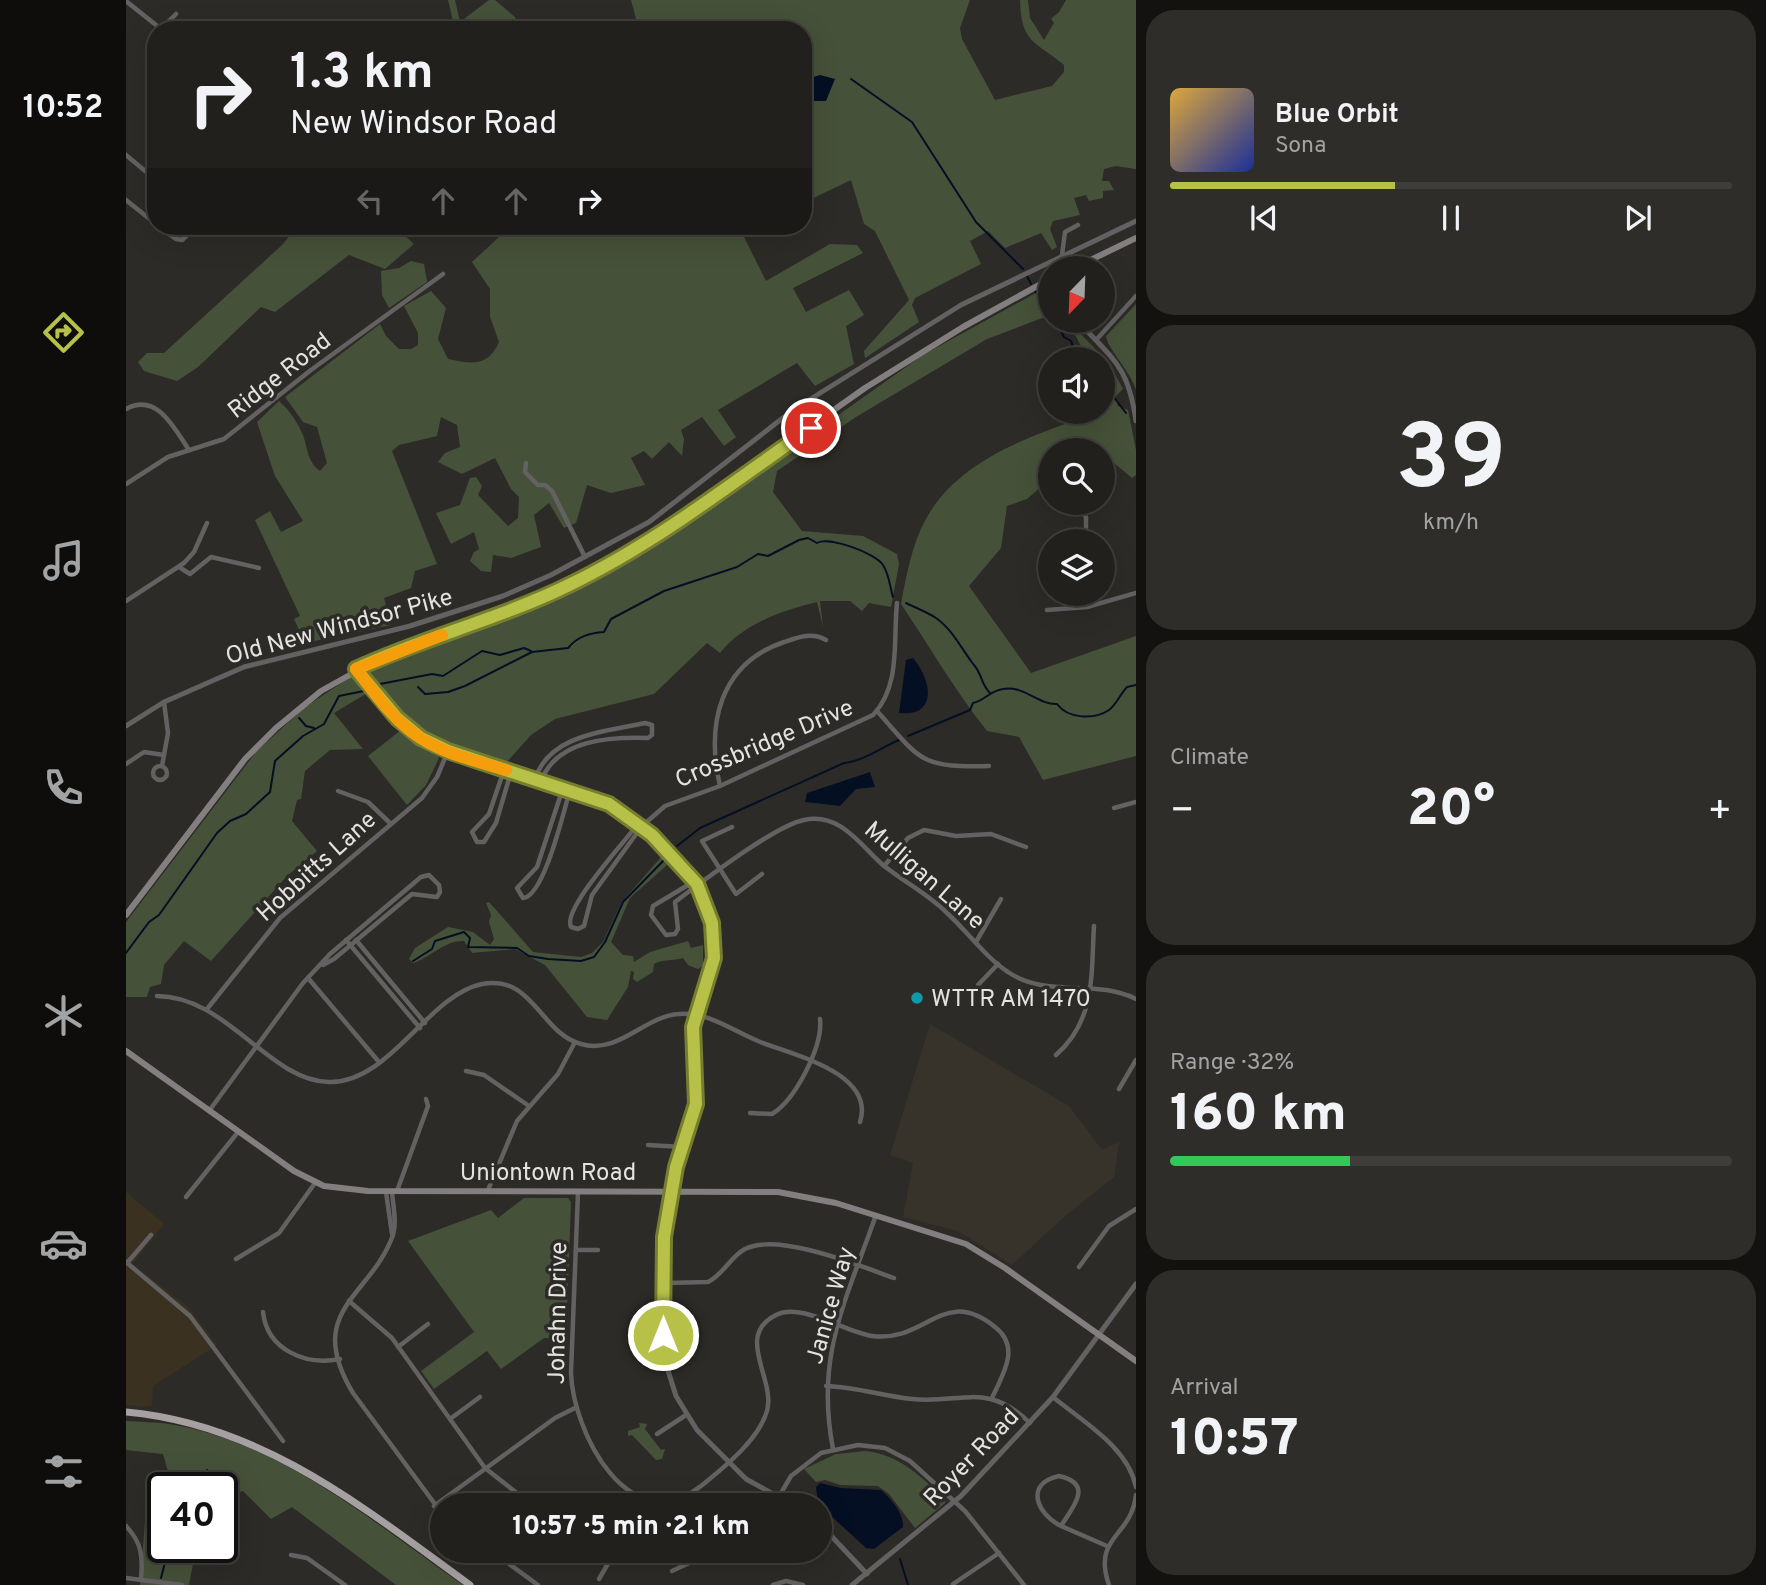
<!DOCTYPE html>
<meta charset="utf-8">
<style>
body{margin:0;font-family:Overpass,sans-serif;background:#2e2d2a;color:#f1f3f6;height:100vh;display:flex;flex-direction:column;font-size:26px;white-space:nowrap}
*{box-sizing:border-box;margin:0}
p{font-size:23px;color:#a2a3a4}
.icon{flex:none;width:38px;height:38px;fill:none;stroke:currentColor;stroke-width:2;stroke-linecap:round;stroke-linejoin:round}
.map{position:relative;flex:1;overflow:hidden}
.details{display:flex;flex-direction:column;gap:10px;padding:10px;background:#131210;width:630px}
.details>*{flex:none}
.guide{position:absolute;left:21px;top:21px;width:665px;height:214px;border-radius:28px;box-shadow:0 7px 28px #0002,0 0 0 2px #3f3e3b;background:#22201d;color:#f1f3f6;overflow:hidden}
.needle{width:46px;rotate:203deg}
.controls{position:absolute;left:912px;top:256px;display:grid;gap:14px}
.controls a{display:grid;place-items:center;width:77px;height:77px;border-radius:50%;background:#22201d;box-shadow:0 7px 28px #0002,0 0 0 2px #3f3e3b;font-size:35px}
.speed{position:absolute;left:21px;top:1472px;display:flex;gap:14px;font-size:35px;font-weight:700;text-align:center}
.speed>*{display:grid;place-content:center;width:91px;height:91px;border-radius:50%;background:#22201d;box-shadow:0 7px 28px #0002,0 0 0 2px #3f3e3b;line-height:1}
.speed .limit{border:4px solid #111;border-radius:10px;background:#fff;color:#111}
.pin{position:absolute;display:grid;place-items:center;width:60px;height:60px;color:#fff;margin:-30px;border:4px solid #fff;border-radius:50%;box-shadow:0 2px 7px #0007}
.me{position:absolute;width:77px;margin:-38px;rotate:0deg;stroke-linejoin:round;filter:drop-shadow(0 0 5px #0008)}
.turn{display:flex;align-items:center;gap:24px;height:147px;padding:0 28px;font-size:32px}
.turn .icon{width:91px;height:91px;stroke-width:2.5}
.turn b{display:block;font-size:49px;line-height:60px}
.lanes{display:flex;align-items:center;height:66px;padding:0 28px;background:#0003;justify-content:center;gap:35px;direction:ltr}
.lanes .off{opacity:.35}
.big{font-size:52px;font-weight:800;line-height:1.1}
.details .widget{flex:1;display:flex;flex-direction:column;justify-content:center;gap:10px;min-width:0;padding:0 24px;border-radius:28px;background:#2e2d2a}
.details .dial{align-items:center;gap:0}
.dial b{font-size:91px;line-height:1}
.song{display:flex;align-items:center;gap:21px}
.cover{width:84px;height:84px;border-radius:10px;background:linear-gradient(135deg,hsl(40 70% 55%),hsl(230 70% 35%))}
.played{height:7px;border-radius:4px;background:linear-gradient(90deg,#b7c148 40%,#3f3e3b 40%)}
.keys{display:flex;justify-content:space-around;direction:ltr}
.heat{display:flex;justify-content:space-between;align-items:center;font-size:38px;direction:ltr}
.charge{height:10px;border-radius:5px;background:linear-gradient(90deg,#34c759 32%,#3f3e3b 0)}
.trip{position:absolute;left:304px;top:1493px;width:402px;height:70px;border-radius:35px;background:#22201d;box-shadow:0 7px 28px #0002,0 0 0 2px #3f3e3b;font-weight:800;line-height:70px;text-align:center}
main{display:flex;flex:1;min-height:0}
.tab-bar{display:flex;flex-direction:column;width:126px;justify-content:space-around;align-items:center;background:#0e0d0c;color:#a2a3a4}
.tab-bar .icon{width:49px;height:49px}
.tab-bar .current{color:#b7c148}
.tab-bar b{font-size:32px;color:#f1f3f6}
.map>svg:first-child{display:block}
.commercial{fill:#3a3121}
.built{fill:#38332a}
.green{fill:#465139}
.water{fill:#040f24}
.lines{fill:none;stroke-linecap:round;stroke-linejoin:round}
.stream{stroke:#040f24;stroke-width:2}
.minor{stroke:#646162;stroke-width:4.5}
.tertiary{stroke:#646162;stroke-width:5}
.secondary{stroke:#837f80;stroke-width:6}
.trunk{stroke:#a6a0a2;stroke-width:7}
.route-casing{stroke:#777d2f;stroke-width:18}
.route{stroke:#b7c148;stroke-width:12}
.slow{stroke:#f59e0b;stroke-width:12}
.culture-dot{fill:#0f9aa8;stroke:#2d2b27;stroke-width:2.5}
.labels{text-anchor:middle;stroke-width:7;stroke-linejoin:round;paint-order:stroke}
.street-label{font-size:24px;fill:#e4e3e0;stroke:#2d2b27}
.poi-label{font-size:24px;fill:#e4e3e0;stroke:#2d2b27;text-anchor:start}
</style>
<main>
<nav class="tab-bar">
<b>10:52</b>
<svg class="icon current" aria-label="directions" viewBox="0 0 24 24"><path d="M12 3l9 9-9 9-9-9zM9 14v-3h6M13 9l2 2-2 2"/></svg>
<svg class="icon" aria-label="music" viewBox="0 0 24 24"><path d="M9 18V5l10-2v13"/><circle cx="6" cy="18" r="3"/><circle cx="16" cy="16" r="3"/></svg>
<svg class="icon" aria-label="phone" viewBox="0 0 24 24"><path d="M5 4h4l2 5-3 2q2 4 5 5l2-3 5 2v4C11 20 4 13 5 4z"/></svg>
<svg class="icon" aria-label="climate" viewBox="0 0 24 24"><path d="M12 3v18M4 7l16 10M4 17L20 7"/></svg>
<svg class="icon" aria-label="car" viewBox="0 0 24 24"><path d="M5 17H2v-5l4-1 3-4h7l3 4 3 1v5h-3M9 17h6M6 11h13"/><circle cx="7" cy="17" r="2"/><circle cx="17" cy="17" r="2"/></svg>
<svg class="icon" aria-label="filters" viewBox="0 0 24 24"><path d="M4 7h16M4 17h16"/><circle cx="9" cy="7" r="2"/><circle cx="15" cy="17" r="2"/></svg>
</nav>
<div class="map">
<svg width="1010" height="1585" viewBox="0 0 1010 1585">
<rect width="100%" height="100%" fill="#2d2b27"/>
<path class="commercial" d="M0,1192l38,32 -32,40 55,42 30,39 -64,41 -1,20 -6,1 -20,-2z"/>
<path class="built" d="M804,1024l139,82 33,44 17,-8 -5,35 -49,39 -53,49 -54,-34 -55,-14 10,-54 -23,-8z"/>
<g class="green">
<path d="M322,0h7l5,22 29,-22h6l21,18 -12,12h-49z"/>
<path d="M505,0h339l-10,28 2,11 33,61 57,-14 12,-14v-7c-29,-24 -43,-22 -44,-65h8l2,18 14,22 10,-17 -3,-4 8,-7 7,-12h70v169l-20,-3 -12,3 -2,12h7l5,9 -11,1v7l-14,3 -3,-6 -12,3 6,17 -27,6 -3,8 7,18 -5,3 -11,-17 -36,15 -17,-17 -18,10 11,23 -66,34 -3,7 7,17 -54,36 -1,-7 45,-51 -34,-69 -11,-7 -13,-44 -48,23v-173h-164z"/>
<path d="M172,226h111l-8,6 13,12 -29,25 -36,-14 -74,57 -14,-5 -63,60 -21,14 -33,-10 -6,-9 9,-9h17l118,-108z"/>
<path d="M385,226h246l-15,7 24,48 64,-37 27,1 6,8 -70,35 13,24 43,-22 15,25 -18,11 8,38 -39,22 -18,-23 -79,47 18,27 -12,9 -22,-29 -21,13 3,9 -2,17 -13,-14 -17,17 -8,-8 -13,7 14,27 -34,8 -24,-8 -11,38 -12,5 -15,-25 -15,12 7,32 -30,11 -18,-3 -2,17 -10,-1 -11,-10 4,-9 5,-3 -5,-17 -23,12 -15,-31 24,-8 10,-27 6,-1 6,9 -4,9 30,31 10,-8 1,-21 -8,-8 -16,-31 -33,16 -24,-12 7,-9 15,-6 -3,-22 -16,-8 -4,19 -38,9 -7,6 45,113 -22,7 -4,17 -27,10 7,27 -86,18 -11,-24 6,-3 -45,-96 15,-9 11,21 22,-11 -28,-45 -18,-54 22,-21c11,10 18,20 24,34 5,14 4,26 17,36l7,-8 -10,-36 -14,-5 -18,-25 95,-73 6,12 13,13h12l7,-4v-12l-14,-27 27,-15 15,17 -8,31 10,20c24,5 40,8 51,-17l-9,-25v-28l-18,-27z"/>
<path d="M285,261l13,3 3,18 -38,26 -7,-13 -1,-24 18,-3z"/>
<path d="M919,288l5,1v26l-63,24 -131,78 -79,54 -4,21 29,39 61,5 34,18 2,10 -8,43 -22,-4 -7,8 -12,-10h-30l3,26 -6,-25c-34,8 -74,22 -97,51l-13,-10 -53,51 -99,25 -24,16 -26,29c-54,-17 -85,-29 -123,-73l1,-6 -6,3 -11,-15 1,-6c56,-24 115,-40 172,-63 42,-17 81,-40 120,-62l264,-187z"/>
<path d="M1010,304v86c-5,-18 -29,-42 -30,-54z"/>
<path d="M941,320l42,43 14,26 -8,8 3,9 10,4 8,40v25l-4,3 -18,-15h-11l-1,-13h-52v29l-23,20 -20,7 -6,42 -32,38 62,87 105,-37v120l-93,24 -24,-43 -32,-6c-32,-40 -57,-84 -86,-127 6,-32 12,-65 29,-92 36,-57 110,-79 169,-100l5,2 -2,-55h-14z"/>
<path d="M228,675l15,17 -35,21 29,36 -33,1 -25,21 -4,28 -4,1 -5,21 25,30 -30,25 -76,85 -27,-20 -20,24 -3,19 -11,3 -3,10h-21v-75l130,-170 49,-45z"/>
<path d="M275,730l35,23 3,5 -13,27 -19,20 -39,-49z"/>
<path d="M536,856l5,9 -37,33 -19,44 12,13 10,1 1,6 16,-10 38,-11 3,7 12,-3v21l-5,3 -10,-4 -5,-7c-10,3 -22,1 -29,6l-1,8 -16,10 -4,-3 1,-7 -3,-1 -3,16 -21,33 -20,-3 -42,-52 -30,-16 -43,4 -8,-12c-20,-1 -34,17 -51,22l-4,-4 6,-11 33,-21 25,5 17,13 4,-6 -5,-17 2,-7 -5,-12 3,-1 44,50 48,5 11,-4 11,-11 18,-39z"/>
<path d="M398,1198h44l3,4 -5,137 -22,-1 -43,31 -14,-18 -53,38 -13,-18 53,-39 -66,-91 83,-31 7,8z"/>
<path d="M0,1421c14,1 29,1 43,3 110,17 205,99 294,161h-67l-104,-78 -21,12 -28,-28 -15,4 -6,7v-14l-56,-1 5,-5 -8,-28 -37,-4z"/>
<path d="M513,1423l8,1 -2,5 16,21 4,-1 -3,10 -6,1 -24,-25 -4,1v-5l12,-4z"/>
<path d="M740,1451c34,4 54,25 79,48v4l-30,25 -26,-34 -11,-8 -38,-1 -15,-5 -9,2 -12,-13 32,-15z"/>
<path d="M37,1491l-4,41 4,-1v16h39l-7,6 -6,32h-49l5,-64z"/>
</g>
<g class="water">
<path d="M694,75l15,4 -9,22h-23v-21z"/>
<path d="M787,658c18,21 26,59 -14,55l7,-53z"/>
<path d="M744,772l5,15 -19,2 -16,17 -35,-4 2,-9z"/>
<path d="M694,1483l21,5 40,2c10,9 23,23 22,37l-29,22 -8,-1 -48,-44 -2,-17z"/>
</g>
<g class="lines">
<g class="stream">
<path d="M725,79l61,43 64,100 47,47"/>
<path d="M901,276l4,8"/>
<path d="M909,291l15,20"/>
<path d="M930,320l8,17 7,4 6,18"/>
<path d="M976,382l24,31"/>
<path d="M780,603c10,5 21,9 30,15 17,12 26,32 38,47 8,9 7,19 16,28"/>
<path d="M254,684l52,-10 11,2 39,-25 18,4 24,-7 7,3"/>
<path d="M292,687l7,7 23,-2 17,-6 67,-34 36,-4c10,-12 22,-15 36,-16l7,-13 53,-28 73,-24 21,-13 10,2 31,-16 9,-2 9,5c11,-7 59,10 66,22 6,9 7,22 10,32"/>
<path d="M173,718l7,8 8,2"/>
<path d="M782,736l62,-26 3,-7c11,-2 18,-13 30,-14 21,-4 35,16 54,15 11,15 37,16 52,6 7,-5 12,-17 18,-23l9,-2"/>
<path d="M551,846l23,-18 144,-65c20,-2 36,-15 55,-23"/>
<path d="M0,953l23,-31 10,-7 58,-82 13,-12 16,-7 24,-22 5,-31 28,-25 21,-12 15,-28 25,-5"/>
<path d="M287,961l19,-12 3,-8 29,-9 6,6 -2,9 49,1 12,8 19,3 33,2 13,-4 11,-15 18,-40 42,-43"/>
<path d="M72,1488l9,-18"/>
<path d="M774,1559l8,26"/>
<path d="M35,1578l8,-31"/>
</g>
<g class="minor">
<path d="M0,1l35,28 15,-15"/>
<path d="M0,155l30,25"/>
<path d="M0,200l30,24"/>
<path d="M32,226l18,13 6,1 15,-14"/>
<path d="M936,255l3,-23 13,-7"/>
<path d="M970,340l40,-44"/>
<path d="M0,409c31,-17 48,19 63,41"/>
<path d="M400,463l-1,9 13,13h7l7,6 33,66"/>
<path d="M0,484l42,-27 56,-18 87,-69 132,-96"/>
<path d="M953,506l7,11v24"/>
<path d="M53,567l11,7 21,-17 48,11"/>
<path d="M960,593l1,14"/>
<path d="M0,601l58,-38 10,-11 13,-29"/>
<path d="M921,610l40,-3 49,-14"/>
<path d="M751,711c44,49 42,57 112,55"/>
<path d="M0,764l18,-12 20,3"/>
<circle cx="34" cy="773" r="7"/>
<path d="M36,766l6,-33 -4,-31"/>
<path d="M378,770l-15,44 -17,18 5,10h7l12,-19 15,-51"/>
<path d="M409,779c15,-45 70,-47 110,-56l7,2v10l-4,3c-38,-1 -91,1 -107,43"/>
<path d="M594,786c-14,-61 -1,-122 64,-144 15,-5 28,-10 42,-2"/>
<path d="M437,788l-26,79 -20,21 6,10c21,-1 41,-88 47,-108"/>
<path d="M212,791l30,11 23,22"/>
<path d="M988,808l22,-6"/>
<path d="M515,827l-8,3c-12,16 -71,80 -62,97l7,2 6,-3 8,-31 50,-69 23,-20 55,-20 153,-71c28,-29 20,-75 24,-112"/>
<path d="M606,827l-30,14 34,53 26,-20"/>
<path d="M758,866l24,-28 16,-8 32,6 35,-2 35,13"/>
<path d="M571,884l-9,1 -35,21 -2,9 15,20 9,-1 3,-5 -3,-27c27,-20 99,-76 129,-82 36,-8 56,25 79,45 21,17 45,29 64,48 20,18 38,44 61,59 39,27 87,6 128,27"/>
<path d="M220,940l74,88"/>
<path d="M230,940l69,83"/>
<path d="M850,942l25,-43"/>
<path d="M182,978l71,84"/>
<path d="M852,985l20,-21"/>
<path d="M31,996c70,0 112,85 172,86 60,2 99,-87 153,-98 51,-10 58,49 99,60 38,11 63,-28 98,-30 28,-3 54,17 79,27 31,13 118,31 102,81"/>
<path d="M81,1009l73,-91 142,-120 15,-21 11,-26"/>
<path d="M930,1055c40,-35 35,-81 38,-129"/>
<path d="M340,1071l18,4 45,31"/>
<path d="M993,1089l17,-29"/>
<path d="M83,1111l94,-128 27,-29 91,-77 8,-2 10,10 1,7 -3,5 -25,-3 -78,65 -11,6"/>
<path d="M624,1113l22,1c23,-14 51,-67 48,-95"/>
<path d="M522,1145l34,2"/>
<path d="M362,1190l29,-69 41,-47 17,-32"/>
<path d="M271,1191l31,-85 -2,-7"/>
<path d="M260,1192l6,42"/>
<path d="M266,1192c1,13 5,30 1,43 -22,62 -90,75 -40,158l90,122"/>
<path d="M452,1192l-7,181c2,59 58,169 130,113 22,-18 58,-46 66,-75 9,-32 -33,-75 9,-96 25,-13 69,17 96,21 55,7 71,-51 123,-9 26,20 8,47 -3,71"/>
<path d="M60,1197l52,-65"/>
<path d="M450,1250h22"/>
<path d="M110,1259l43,-26 36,-50"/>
<path d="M0,1262l64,54 93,125"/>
<path d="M1,1263l24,-28"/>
<path d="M953,1267l30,-41 27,-17"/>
<path d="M538,1283l44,-1c16,-8 22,-25 37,-33 33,-17 115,17 149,29"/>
<path d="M223,1301l43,37 93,130 47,37"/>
<path d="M137,1312c4,38 43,54 77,47"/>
<path d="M272,1347l30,-23"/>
<path d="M700,1386c30,1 57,10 86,13 50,5 75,-18 118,24"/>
<path d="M927,1397c30,25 75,50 83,90"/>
<path d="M324,1419l30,-22"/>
<path d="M531,1434l29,-19"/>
<path d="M707,1449c-18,-94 13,-148 43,-234"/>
<path d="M512,1505l4,-9"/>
<path d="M648,1505l17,-29 30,-23 37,-8 27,3 25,13 55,50 59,74"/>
<path d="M308,1506l121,-88 20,-10"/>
<path d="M0,1526c16,17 17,31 15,53"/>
<path d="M935,1526c11,-18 34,-42 -2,-50 -35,8 -22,38 2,50l46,20"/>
<path d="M364,1550l48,35"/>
<path d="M165,1555l16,3 38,27"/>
<path d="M546,1571l45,-21"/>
<path d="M0,1578l56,7"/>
<path d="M473,1579l17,-29"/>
<path d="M827,1584l46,-31"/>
<path d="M647,1585l13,-4 17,4"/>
<path d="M983,1585c-17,-49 22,-47 27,-90"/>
</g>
<g class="tertiary">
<path d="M951,320c36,40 51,45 59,101"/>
<path d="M230,670l41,48 24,20 27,13 161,53 43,31 45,49 13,30 5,35 -5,30 -11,24 -6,31 4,51 -2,26 -19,56 -12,70 1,124 11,35 21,34 49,49 47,26"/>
<path d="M0,726l38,-24 80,-35 166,-41 93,-30 48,-21 98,-53 144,-112 168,-105 175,-84"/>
<path d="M695,1525l46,49"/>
<path d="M726,1585l109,-89 92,-99 83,-113"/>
</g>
<g class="secondary">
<path d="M948,268l62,-30"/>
<path d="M0,915l119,-156 31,-31 45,-37 61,-34 168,-63 85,-44 230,-162 98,-61 87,-48"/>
<path d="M0,1051l168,120 30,15 44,5 410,1 58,11 130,41 39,24 131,93"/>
</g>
<path class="trunk" d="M0,1412c136,12 238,96 344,173"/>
</g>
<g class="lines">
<defs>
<path id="route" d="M537,1335l1,-98 12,-70 20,-63 -3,-77 21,-69 -2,-35 -15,-39 -45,-49 -43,-31 -161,-53 -27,-13 -24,-20 -41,-49c69,-32 144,-50 213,-84 87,-42 163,-102 242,-157"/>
</defs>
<use href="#route" class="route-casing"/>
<use href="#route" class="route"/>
<path class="slow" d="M316,635l-86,34c19,24 37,51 63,68 25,17 58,24 87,33"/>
</g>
<circle class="culture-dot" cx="791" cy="998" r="7"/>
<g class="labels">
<g class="street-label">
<text transform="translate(153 375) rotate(-38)" y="8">Ridge Road</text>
<text transform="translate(213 626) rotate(-15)" y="8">Old New Windsor Pike</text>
<text transform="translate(638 743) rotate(-23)" y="8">Crossbridge Drive</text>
<text transform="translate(190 866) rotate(-42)" y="8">Hobbitts Lane</text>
<text transform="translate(799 875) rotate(41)" y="8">Mulligan Lane</text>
<text x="422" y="1180">Uniontown Road</text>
<text transform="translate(704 1305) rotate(-74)" y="8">Janice Way</text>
<text transform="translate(431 1313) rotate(-89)" y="8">Johahn Drive</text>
<text transform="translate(845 1457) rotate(-46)" y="8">Royer Road</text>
</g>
<g class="poi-label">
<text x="805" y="1006">WTTR AM 1470</text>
</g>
</g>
</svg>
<div class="controls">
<a><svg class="needle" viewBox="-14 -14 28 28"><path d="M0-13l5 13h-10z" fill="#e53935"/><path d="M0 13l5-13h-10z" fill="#a2a3a4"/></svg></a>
<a><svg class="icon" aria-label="sound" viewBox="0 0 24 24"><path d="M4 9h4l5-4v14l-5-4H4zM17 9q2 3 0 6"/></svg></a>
<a><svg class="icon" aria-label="search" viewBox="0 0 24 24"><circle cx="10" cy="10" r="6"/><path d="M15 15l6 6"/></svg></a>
<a><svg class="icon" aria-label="layers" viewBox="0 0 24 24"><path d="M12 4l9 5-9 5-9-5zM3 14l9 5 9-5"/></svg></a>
</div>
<div class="speed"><div class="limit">40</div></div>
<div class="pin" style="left:685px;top:428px;background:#d93025"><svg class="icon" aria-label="arrive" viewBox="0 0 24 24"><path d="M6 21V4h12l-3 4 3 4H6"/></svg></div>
<svg class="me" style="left:537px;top:1335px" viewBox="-20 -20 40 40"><circle r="17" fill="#b7c148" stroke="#fff" stroke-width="3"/><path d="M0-11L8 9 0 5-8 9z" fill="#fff"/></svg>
<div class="trip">10:57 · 5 min · 2.1 km</div>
<div class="guide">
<div class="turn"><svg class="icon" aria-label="right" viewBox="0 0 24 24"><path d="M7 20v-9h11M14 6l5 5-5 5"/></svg><div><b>1.3 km</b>New Windsor Road</div></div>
<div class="lanes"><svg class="icon off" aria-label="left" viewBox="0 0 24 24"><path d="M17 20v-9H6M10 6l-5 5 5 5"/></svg><svg class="icon off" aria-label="ahead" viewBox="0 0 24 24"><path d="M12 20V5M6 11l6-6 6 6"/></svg><svg class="icon off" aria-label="ahead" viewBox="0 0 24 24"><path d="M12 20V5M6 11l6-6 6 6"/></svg><svg class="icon" aria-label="right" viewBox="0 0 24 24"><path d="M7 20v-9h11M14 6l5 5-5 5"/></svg></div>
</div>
</div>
<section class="details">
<div class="widget">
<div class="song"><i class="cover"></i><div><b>Blue Orbit</b><p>Sona</p></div></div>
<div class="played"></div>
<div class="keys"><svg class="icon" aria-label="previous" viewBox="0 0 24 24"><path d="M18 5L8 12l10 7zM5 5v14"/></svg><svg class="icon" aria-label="pause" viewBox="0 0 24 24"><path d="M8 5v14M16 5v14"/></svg><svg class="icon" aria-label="next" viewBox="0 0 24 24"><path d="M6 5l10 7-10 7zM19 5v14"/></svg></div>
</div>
<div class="widget dial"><b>39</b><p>km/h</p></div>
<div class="widget"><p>Climate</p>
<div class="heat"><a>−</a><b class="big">20°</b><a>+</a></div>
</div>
<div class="widget"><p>Range · 32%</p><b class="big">160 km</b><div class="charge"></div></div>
<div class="widget"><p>Arrival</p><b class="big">10:57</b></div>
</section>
</main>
